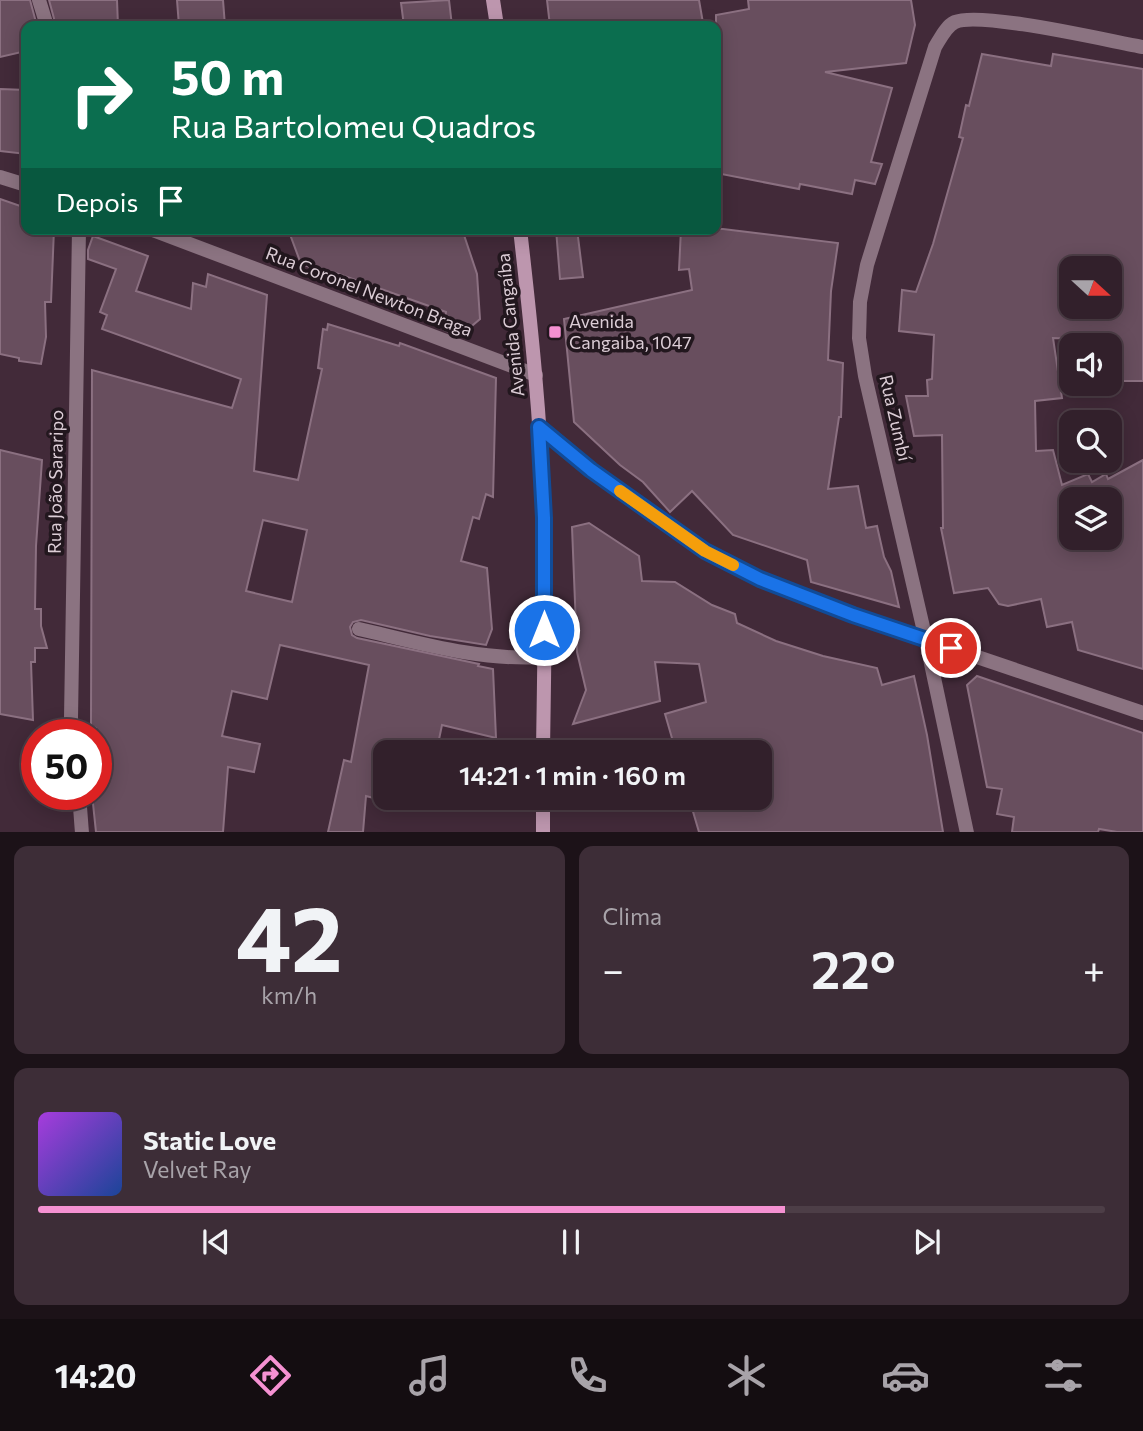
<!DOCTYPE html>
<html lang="pt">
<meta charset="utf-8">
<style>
body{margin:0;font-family:Commissioner,sans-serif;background:#3d2d37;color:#f1f3f6;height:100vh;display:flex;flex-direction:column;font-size:26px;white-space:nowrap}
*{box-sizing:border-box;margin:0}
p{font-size:23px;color:#a8a3a9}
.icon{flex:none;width:38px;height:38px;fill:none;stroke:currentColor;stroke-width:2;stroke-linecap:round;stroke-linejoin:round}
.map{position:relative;height:832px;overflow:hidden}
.drawer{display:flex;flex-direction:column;gap:14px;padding:14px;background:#1c1218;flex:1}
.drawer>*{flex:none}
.hud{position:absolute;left:21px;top:21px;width:700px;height:214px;border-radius:14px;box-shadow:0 4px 18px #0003,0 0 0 2px #4d3e47;background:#0b6e4f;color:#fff;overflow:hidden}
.needle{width:46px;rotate:111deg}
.buttons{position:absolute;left:1059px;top:256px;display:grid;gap:14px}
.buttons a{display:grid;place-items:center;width:63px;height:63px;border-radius:14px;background:#32202b;box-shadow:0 4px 18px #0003,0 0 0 2px #4d3e47;font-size:35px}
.speed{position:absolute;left:21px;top:719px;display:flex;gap:14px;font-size:35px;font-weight:700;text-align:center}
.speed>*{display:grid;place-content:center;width:91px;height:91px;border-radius:50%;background:#32202b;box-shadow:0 4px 18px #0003,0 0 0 2px #4d3e47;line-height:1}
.speed .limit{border:10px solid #d22;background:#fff;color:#111}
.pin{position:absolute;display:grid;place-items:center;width:60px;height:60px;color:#fff;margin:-30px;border:4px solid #fff;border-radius:50%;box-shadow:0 2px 7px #0007}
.me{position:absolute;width:77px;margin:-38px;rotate:0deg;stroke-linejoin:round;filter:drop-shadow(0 0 5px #0008)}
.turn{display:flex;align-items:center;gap:24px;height:147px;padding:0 35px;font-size:32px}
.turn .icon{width:91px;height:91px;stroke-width:2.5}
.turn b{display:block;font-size:49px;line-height:60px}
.then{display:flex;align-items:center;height:66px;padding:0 35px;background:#0003;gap:14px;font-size:26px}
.big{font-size:52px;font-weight:600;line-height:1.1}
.drawer .card{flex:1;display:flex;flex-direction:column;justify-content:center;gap:10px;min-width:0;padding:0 24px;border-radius:14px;background:#3d2d37}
.drawer .dial{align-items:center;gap:0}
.dial b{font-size:91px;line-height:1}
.song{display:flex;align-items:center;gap:21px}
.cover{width:84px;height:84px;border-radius:10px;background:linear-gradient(135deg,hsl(280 70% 55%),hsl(220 70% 35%))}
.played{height:7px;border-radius:4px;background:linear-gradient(90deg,#f591d2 70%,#4d3e47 70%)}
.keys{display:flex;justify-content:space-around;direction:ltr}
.heat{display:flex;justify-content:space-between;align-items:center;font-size:38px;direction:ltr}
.drawer .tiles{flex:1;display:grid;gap:14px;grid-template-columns:1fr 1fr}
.card:last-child{grid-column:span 2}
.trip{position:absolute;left:373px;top:740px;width:399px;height:70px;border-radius:14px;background:#32202b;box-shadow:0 4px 18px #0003,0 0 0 2px #4d3e47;font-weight:600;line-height:70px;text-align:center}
.menu{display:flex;height:112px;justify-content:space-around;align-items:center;background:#140d11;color:#a8a3a9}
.menu .icon{width:49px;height:49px}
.menu .active{color:#f591d2}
.menu b{font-size:32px;color:#f1f3f6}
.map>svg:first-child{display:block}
.building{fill:#684e5e;stroke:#8b7081;stroke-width:2;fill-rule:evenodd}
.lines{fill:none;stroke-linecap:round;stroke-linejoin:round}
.service{stroke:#8b7381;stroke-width:14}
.minor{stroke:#8b7381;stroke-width:14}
.secondary{stroke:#bd96ae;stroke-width:14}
.route-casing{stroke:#114b97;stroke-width:18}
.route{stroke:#1a73e8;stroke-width:12}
.slow{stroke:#f59e0b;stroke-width:12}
.poi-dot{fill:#f591d2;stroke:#22171e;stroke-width:2.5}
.labels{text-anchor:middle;stroke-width:7;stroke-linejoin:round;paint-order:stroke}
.street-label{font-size:18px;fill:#dccdd6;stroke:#22171e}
.poi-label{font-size:18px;fill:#dccdd6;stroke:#22171e;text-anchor:start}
</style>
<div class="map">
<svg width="1143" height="833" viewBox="0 0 1143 833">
<rect width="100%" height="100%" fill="#422a39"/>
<g class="building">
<path d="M0,0h30l7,26h-11v25l-26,6z"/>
<path d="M49,0h68l1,26h-62z"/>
<path d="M177,0h46l2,26h-46z"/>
<path d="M449,0l3,26h-48l-3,-23z"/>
<path d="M547,0h152l4,23 -22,3h-131z"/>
<path d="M748,0h163l4,25 -9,38 -81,9 67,16 -21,74 11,2 -7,20 -20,-4 -3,14 -52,-10 -1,5 -83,-16v-158l33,-6z"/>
<path d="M982,54l69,12 2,-12 90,15v312h-33v-41l-57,-2 9,60 -27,3 1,50 17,-1 9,35 26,-11 4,8 14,-8 2,5 35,-19v209l-65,-19 -6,-28 -25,5 -6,-28 -33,7 -9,-2 -11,-16 -34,5 -13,-65h2l-1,-93 -28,1 -8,-40h22l-1,-16 5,-1 2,-44 -35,-4 3,-41 14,2 17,-48 30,-106 -4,-1 7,-32 3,1zM1071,268h39v38h-39zM1071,499h39v38h-39z"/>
<path d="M0,89l26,1v64l-26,-3z"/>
<path d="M0,199l26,9v21h28l-3,73h-6l1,35 -5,27 -22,-3v-3l-19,-4z"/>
<path d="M288,229h174l15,45 3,45 -20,17 -16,-6 2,-18 -110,-39 1,4 -36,-13z"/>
<path d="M556,229h21l6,48 -23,2z"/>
<path d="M681,229h42l115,14 -7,48 -3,69 15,3 -2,54h-2l-11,72 30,-3 8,42 11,-2 7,31 7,14 8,36 -88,-25 -4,-22 -74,-25 -41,-44 -22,21 -27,-30 -23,-17 -46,-43 -10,-103 128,-29 -3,-21 -10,1z"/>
<path d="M93,236l55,20 -12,35 55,18 2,-26 13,4 2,-13 59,21 -13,176 44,9 24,-111 -4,-1 5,-39 4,1 1,-6 71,22 1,-3 96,35 -3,119 -7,-3 -7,25 -6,-2 -12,44 26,7 5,61 -6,16 -56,-9 -69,-16 -8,2 -3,5 2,8 5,3 122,26 -1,2 15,3 3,69 -54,-13 -5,24 -15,-3 -1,6h-36v49l-19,-5 -3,36h-35l16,-72 7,2 18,-97 -89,-20 -13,54 -35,-8 -10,45 38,8 -6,28 -26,-5 -5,65h-127l-4,-38h4v-66l-5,-2 1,-356 140,38 9,-29 -139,-50 5,-14 -7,-3 16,-43 -28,-10v-9zM263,520l44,10 -15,72 -46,-11z"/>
<path d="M0,450l42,10 -6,86 -1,63h6v17l6,22h-12v14h-4l2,58 -33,-6z"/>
<path d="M589,523l50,33 3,25 33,1 37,23 23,9 2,9 39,18 47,15 54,12 5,17 32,-9 13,59 16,97h-244l-10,-34h75l-4,-14v-32h-84l-11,-38 41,-12 -7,-38 -44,-2 5,39 -87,23 13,-34 -9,-38 -5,-125z"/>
<path d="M977,676l166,57v99h-26l-18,-3 -1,3h-86l2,-15 -17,-3 5,-25 -15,-2 -20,-102z"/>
</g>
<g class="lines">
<path class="service" d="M359,629c61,14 121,32 185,28"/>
<g class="minor">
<path d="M39,0l8,26"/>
<path d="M0,177l26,8"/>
<path d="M150,229l386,146"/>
<path d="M539,427l52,43 114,81 54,28 94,36 290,98"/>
<path d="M73,735l-2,-17 8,-489"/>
<path d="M79,794l3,39"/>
<path d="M967,833l-41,-193 -61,-264 -6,-38 1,-36 7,-37 68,-218c5,-8 11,-21 20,-25 26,-11 154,19 188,25"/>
</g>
<g class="secondary">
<path d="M493,0l4,26"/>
<path d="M520,229c11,96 21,192 24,288 2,78 0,157 -1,235"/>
<path d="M543,833v-35"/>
</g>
</g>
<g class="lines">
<defs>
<path id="route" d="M544,630v-112l-5,-91 52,43 114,81 55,28 93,36 98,33"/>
</defs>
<use href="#route" class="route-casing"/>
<use href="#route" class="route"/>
<path class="slow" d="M620,491l85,60 28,14"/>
</g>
<rect class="poi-dot" x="548" y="325" width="14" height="14" rx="3.5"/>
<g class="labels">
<g class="street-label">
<text transform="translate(369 292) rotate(21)" y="6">Rua Coronel Newton Braga</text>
<text transform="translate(511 325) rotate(-96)" y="6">Avenida Cangaíba</text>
<text transform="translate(895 418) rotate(77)" y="6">Rua Zumbí</text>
<text transform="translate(56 482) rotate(-89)" y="6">Rua João Sararipo</text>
</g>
<g class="poi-label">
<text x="569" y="328">Avenida<tspan x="569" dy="21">Cangaiba, 1047</tspan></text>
</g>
</g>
</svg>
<div class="buttons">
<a><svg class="needle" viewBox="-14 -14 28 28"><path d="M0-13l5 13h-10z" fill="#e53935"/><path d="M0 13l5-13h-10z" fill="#a8a3a9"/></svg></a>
<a><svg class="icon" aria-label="sound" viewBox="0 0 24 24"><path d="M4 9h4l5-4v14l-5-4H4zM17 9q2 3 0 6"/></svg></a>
<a><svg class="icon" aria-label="search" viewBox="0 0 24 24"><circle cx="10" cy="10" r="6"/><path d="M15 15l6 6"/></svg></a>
<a><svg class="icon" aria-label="layers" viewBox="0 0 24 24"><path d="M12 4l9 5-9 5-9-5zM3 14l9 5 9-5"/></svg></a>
</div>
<div class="speed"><div class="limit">50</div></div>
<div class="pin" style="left:951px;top:648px;background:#d93025"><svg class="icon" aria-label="arrive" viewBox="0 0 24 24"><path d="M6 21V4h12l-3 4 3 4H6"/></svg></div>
<svg class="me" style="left:544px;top:630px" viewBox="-20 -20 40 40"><circle r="17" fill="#1a73e8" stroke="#fff" stroke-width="3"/><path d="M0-11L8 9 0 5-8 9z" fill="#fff"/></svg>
<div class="trip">14:21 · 1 min · 160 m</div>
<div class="hud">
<div class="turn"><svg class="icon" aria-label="right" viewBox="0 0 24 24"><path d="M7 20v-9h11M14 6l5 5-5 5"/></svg><div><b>50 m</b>Rua Bartolomeu Quadros</div></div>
<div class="then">Depois<svg class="icon" aria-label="arrive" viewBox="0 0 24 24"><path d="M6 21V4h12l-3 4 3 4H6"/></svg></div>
</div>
</div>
<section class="drawer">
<div class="tiles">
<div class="card dial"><b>42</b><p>km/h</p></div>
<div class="card"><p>Clima</p>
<div class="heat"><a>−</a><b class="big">22°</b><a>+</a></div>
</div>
<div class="card">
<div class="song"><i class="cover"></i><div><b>Static Love</b><p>Velvet Ray</p></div></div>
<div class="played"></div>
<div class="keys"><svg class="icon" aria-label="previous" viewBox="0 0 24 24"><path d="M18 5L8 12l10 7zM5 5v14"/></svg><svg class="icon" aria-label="pause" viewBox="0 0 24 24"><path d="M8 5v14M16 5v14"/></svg><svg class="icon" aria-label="next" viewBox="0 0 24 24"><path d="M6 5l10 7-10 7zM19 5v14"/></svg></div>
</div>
</div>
</section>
<nav class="menu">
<b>14:20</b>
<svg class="icon active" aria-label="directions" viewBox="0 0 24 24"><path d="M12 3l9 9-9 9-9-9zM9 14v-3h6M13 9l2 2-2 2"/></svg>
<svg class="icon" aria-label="music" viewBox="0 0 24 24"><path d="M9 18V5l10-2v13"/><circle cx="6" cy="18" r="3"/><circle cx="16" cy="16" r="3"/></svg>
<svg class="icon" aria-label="phone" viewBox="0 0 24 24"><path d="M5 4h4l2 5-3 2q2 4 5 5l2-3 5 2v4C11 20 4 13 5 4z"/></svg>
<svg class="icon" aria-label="climate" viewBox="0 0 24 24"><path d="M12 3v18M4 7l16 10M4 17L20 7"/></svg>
<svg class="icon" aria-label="car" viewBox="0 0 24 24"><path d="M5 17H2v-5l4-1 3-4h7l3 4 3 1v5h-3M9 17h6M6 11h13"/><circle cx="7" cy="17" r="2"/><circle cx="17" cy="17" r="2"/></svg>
<svg class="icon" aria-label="filters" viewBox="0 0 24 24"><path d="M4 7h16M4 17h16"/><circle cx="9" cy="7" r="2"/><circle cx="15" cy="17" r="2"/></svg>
</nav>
